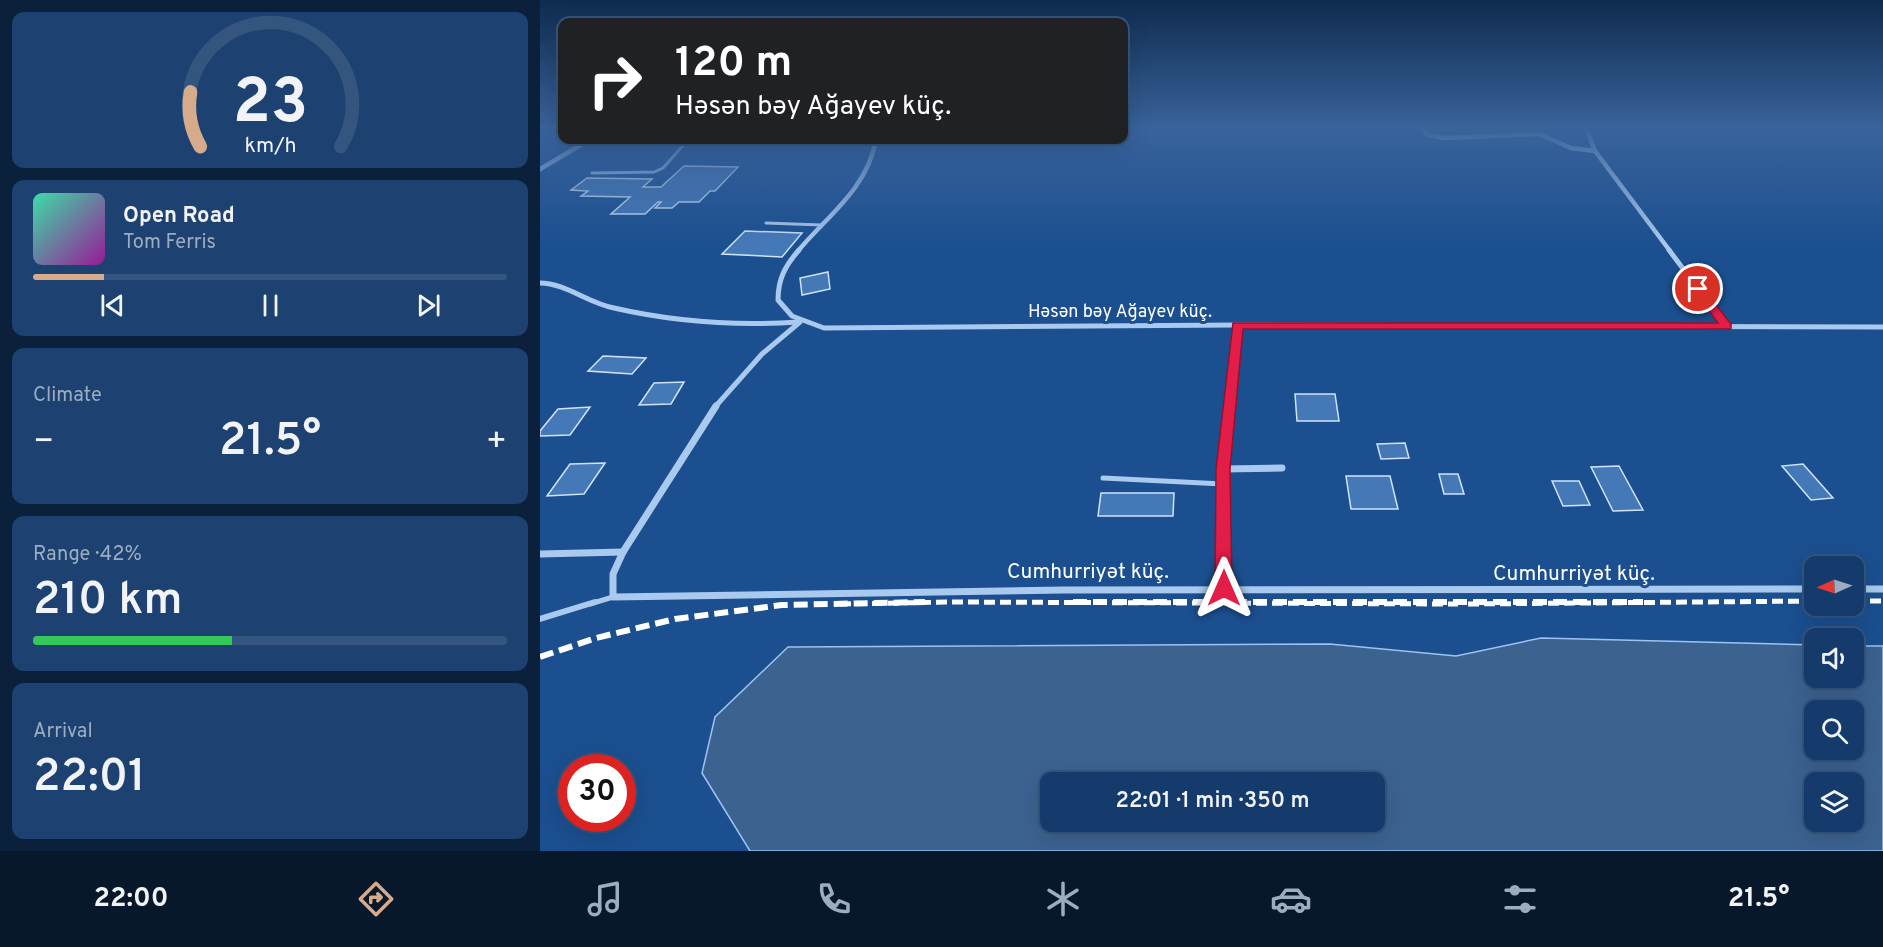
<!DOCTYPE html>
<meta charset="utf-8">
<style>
body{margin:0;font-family:Overpass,sans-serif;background:#1d4271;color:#f1f3f6;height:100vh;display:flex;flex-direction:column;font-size:22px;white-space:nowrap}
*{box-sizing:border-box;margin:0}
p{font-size:20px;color:#9dadc1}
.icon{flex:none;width:33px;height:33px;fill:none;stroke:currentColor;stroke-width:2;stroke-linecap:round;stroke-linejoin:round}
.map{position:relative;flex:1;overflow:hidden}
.panel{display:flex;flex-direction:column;gap:12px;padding:12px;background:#0b203b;width:540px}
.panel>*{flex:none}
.banner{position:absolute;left:18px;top:18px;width:570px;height:126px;border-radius:12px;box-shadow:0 6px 24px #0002,0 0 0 2px #33557e;background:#202124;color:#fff;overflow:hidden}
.needle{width:39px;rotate:267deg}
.fabs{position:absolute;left:1264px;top:556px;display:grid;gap:12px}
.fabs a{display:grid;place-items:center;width:60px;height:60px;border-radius:12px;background:#143b6b;box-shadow:0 6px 24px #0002,0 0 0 2px #33557e;font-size:30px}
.speed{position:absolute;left:18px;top:754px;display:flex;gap:12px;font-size:30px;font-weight:700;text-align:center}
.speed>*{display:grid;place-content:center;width:78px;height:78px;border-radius:50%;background:#143b6b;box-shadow:0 6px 24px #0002,0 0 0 2px #33557e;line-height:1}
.speed .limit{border:9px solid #d22;background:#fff;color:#111}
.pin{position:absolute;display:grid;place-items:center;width:51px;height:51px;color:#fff;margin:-26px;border:3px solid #fff;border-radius:50%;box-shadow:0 2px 6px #0007}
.me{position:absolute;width:66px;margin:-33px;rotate:0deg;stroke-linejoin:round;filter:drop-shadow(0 0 4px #0008)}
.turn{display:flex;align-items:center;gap:21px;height:126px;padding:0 18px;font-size:27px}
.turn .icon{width:78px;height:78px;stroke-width:2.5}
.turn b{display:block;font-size:42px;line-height:51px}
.big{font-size:45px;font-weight:600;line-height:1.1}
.panel .widget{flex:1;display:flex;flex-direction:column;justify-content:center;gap:9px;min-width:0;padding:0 21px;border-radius:12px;background:#1d4271}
.panel .dial{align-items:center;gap:0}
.dial svg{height:156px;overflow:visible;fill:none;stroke:#33557e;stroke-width:7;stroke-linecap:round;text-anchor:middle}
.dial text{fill:#f1f3f6;stroke:none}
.song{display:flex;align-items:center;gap:18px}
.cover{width:72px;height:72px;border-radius:9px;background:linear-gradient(135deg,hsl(160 70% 55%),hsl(300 70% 35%))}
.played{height:6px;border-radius:3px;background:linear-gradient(90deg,#d6ab8b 15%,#33557e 15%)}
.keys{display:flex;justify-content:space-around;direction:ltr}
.heat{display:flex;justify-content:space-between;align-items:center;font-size:33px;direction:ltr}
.charge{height:9px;border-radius:4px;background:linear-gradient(90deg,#34c759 42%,#33557e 0)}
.trip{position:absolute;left:500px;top:772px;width:345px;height:60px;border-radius:12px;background:#143b6b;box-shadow:0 6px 24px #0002,0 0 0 2px #33557e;font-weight:600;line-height:60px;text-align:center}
.menu{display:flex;height:96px;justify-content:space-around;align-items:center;background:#08182b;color:#9dadc1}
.menu .icon{width:42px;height:42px}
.menu .active{color:#d6ab8b}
.menu b{font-size:27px;color:#f1f3f6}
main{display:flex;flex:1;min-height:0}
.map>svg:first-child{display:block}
.water{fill:#3c6290;stroke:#9cc4f0;stroke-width:1.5;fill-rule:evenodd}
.building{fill:#4478b7;stroke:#cfe3fa;stroke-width:1.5}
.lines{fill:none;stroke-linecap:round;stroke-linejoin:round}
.lane-far2{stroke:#a9c9ee;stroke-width:3}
.lane-far1{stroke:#a9c9ee;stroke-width:5}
.lane{stroke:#a9c9ee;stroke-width:6}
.street-far2{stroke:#a9c9ee;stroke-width:4.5}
.street-far1{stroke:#a9c9ee;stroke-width:5}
.street{stroke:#a9c9ee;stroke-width:7}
.rail-far1{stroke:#fff;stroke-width:5;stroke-dasharray:11 5;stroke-linecap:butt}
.rail{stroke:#fff;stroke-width:6;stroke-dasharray:14 6;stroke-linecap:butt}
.route{fill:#e11d48;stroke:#92132f;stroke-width:1.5}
.labels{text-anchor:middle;stroke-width:6;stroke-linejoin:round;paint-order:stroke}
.street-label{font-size:18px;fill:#fff;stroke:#1b4f8f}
.near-street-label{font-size:21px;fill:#fff;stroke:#1b4f8f}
</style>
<main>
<section class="panel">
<div class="widget dial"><svg viewBox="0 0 100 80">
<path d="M14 69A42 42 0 1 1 86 69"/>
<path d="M14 69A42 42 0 0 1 9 41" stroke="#d6ab8b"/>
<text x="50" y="56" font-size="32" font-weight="700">23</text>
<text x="50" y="72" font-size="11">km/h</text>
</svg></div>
<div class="widget">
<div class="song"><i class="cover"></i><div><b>Open Road</b><p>Tom Ferris</p></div></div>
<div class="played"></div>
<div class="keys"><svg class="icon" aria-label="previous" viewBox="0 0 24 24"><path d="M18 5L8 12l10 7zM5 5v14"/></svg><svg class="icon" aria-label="pause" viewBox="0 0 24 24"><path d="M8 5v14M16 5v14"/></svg><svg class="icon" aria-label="next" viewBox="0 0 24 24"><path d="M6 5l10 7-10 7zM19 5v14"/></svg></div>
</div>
<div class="widget"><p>Climate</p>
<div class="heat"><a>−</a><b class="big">21.5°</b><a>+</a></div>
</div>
<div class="widget"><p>Range · 42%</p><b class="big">210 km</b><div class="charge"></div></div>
<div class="widget"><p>Arrival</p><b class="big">22:01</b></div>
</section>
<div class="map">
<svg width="1343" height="851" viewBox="0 0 1343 851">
<rect width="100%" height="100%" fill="#1b4f8f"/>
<path class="water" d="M1001,638l274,7v33h39v-32h29v205h-1133l-48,-78 13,-56 73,-70 542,-3 126,12zM1275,711h39v39h-39zM510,783h324v39h-324zM1275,783h39v39h-39z"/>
<g class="building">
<path d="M144,166l54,1 -23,24h-5l-11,11h-20l-7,6h-17l6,-6h-3l-13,12h-34l19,-17 -49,-1 7,-5 -17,-1 16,-12 65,1 -9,8h18z"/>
<path d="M205,231l57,2 -20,24 -60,-3z"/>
<path d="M288,272l2,17 -28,6 -2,-17z"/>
<path d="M63,356l43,2 -14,16 -44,-3z"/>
<path d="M144,382l-13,22 -32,1 15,-22z"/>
<path d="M755,394h40l4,27h-42z"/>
<path d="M50,407l-20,28 -30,1v-5l18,-22z"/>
<path d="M865,443l4,15 -28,1 -4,-15z"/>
<path d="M65,463l-21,31 -37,2 23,-32z"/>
<path d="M1263,464l30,34 -22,2 -29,-34z"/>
<path d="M1079,466l24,44 -30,1 -22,-44z"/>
<path d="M899,474h19l6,20h-20z"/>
<path d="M806,476h44l8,33h-47z"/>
<path d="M1012,481h27l11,24 -27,1z"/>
<path d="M561,493h73l-1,23h-75z"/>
</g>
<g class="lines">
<g class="lane-far2">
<path d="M52,173l62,-1 9,-4 25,-28"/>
<path d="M226,223l56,2"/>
</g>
<g class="lane-far1">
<path d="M563,478l120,6"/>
<path d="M50,604l23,-7"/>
</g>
<path class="lane" d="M0,619l55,-17"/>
<g class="street-far2">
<path d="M881,127l5,7 18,4 95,-4 32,14 24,3 75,100"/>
<path d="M1046,127l9,24"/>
<path d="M0,169l49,-29"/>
<path d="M258,251c30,-36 69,-62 78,-111"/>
</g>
<g class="street-far1">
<path d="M259,250c-14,16 -21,29 -21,50l14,16 32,12 413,-3 646,2"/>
<path d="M1129,250l57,76"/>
<path d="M0,283c25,0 48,20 74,25 61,14 123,18 185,14"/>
<path d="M175,407l47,-53 38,-32"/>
<path d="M689,407l8,-82"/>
</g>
<g class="street">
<path d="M176,406l-93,146 -10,22v23l451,-7 751,-1"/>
<path d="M683,469l59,-1"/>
<path d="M0,554l83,-2"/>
<path d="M684,588l-1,-119 6,-63"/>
<path d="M1314,589h29"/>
</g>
<g class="rail-far1">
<path d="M1314,601h29"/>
<path d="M300,604l112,-2 506,2"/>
<path d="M928,604l347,-3"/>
</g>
<g class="rail">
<path d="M533,602h570"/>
<path d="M0,657l56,-19 79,-19 107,-14 143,-3"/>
</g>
</g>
<linearGradient id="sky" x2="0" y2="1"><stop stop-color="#0f2b4f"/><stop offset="0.52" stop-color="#39639b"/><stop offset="1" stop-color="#39639b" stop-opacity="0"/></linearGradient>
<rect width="1343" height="246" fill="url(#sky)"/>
<path class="route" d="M1158,286l4,1 29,37v5h-488l-13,140 2,119 -3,5 -5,2 -6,-2 -3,-5 1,-119 17,-146h485l-25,-34z"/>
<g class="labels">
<g class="street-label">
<text x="580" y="317">Həsən bəy Ağayev küç.</text>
</g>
<g class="near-street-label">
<text x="548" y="578">Cumhurriyət küç.</text>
<text x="1034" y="580">Cumhurriyət küç.</text>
</g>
</g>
</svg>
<div class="fabs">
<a><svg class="needle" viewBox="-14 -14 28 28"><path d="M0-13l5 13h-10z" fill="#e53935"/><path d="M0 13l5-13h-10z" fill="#9dadc1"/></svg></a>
<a><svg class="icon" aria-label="sound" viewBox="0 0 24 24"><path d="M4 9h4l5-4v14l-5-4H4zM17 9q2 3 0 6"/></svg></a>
<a><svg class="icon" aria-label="search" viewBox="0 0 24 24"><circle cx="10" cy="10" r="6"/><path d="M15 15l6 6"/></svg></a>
<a><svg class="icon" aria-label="layers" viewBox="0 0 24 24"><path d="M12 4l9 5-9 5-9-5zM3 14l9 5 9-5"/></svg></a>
</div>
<div class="speed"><div class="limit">30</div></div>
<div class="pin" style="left:1158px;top:289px;background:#d93025"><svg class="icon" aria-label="arrive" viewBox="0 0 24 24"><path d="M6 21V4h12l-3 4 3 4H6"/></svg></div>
<svg class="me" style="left:684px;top:588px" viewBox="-20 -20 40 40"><path d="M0-17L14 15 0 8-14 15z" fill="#e11d48" stroke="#fff" stroke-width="4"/></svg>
<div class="trip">22:01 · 1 min · 350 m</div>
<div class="banner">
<div class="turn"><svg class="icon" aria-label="right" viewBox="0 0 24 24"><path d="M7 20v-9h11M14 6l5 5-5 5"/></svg><div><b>120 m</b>Həsən bəy Ağayev küç.</div></div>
</div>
</div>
</main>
<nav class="menu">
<b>22:00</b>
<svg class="icon active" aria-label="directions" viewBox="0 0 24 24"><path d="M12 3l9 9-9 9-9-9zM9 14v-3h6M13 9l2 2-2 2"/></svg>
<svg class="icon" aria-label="music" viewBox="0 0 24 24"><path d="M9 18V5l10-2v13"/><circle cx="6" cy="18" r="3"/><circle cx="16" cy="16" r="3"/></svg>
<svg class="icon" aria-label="phone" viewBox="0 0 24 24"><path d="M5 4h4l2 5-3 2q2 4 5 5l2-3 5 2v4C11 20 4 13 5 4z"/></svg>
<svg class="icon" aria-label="climate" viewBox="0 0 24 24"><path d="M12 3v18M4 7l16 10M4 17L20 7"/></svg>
<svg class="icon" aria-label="car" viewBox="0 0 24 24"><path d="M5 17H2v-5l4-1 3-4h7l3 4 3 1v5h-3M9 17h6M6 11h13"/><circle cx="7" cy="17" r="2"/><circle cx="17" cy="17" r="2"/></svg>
<svg class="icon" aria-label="filters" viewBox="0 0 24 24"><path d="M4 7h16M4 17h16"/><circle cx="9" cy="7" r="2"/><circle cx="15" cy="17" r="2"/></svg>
<b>21.5°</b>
</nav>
